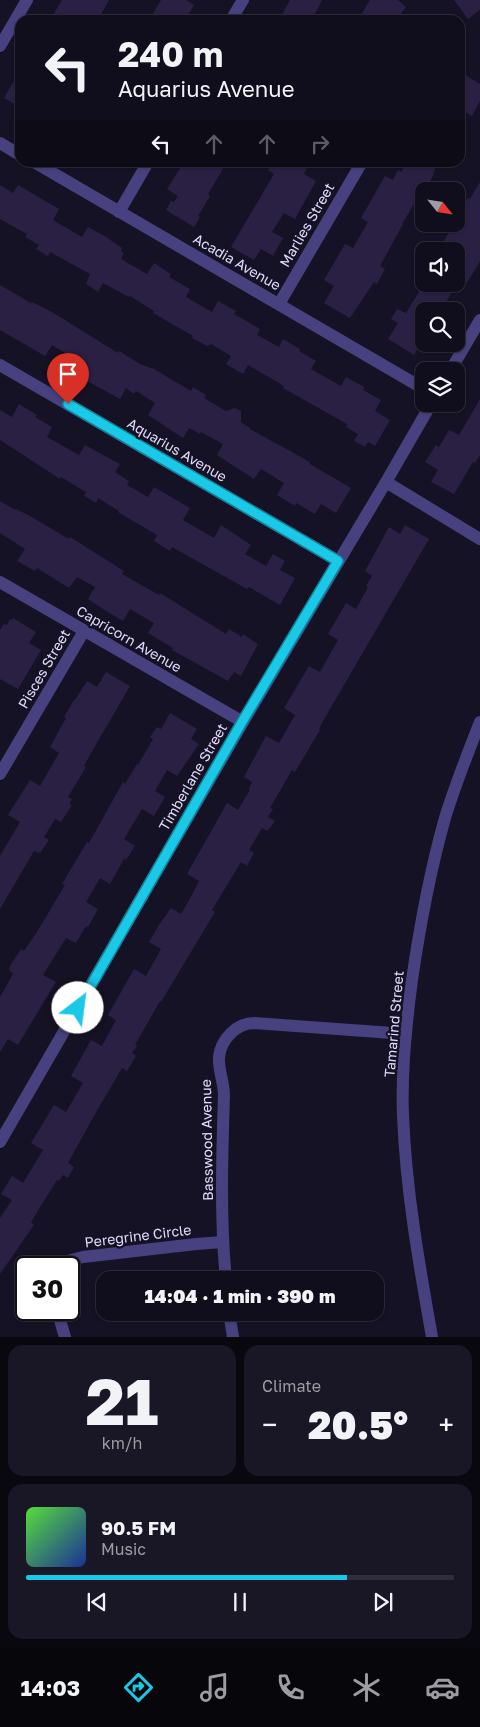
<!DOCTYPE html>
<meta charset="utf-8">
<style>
body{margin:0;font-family:"Golos Text",sans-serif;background:#191725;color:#f1f3f6;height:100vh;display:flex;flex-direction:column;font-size:19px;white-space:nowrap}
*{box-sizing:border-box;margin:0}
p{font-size:16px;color:#9c9ca3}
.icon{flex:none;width:28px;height:28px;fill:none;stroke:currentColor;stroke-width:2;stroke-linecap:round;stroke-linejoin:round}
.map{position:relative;height:1337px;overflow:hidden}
.drawer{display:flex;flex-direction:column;gap:8px;padding:8px;background:#09080f;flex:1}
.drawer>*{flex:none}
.guide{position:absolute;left:15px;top:15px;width:450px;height:152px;border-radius:15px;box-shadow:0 1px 4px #0004,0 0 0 1px #302e3b;background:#100e1c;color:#f1f3f6;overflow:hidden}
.needle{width:32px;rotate:120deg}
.controls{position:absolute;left:415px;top:182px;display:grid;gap:10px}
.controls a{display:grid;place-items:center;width:50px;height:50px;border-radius:10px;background:#100e1c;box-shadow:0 1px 4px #0004,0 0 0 1px #302e3b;font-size:25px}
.speed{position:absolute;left:15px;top:1256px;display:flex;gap:10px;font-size:25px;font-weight:700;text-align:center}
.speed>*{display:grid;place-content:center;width:65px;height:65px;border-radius:50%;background:#100e1c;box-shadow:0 1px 4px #0004,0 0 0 1px #302e3b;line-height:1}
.speed .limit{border:2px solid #111;border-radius:8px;background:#fff;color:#111}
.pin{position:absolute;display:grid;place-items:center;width:42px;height:42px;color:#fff;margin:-51px -21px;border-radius:50% 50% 50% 0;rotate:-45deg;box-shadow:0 0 5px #0007}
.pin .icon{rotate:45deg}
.me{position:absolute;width:55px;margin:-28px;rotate:30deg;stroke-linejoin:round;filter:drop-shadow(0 0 4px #0008)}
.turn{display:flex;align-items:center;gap:18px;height:105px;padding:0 20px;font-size:22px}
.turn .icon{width:65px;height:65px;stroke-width:2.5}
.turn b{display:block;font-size:35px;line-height:42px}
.lanes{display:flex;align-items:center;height:48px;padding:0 20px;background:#0003;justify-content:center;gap:25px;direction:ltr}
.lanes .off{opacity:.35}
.big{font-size:38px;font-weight:800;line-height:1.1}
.drawer .widget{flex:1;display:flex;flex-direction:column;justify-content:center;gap:8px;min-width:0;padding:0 18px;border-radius:15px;background:#191725}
.drawer .dial{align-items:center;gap:0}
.dial b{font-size:65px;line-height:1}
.song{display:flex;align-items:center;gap:15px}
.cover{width:60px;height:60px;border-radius:8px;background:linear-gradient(135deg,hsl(110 70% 55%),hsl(230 70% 35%))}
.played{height:5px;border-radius:2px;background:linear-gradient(90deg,#1ac8e7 75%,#302e3b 75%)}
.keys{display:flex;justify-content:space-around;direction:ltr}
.heat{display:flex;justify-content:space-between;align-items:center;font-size:28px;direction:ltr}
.drawer .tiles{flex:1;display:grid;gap:8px;grid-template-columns:1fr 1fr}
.widget:last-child{grid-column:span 2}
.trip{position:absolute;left:96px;top:1271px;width:288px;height:50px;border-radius:15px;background:#100e1c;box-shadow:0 1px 4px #0004,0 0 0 1px #302e3b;font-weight:800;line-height:50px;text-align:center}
.tab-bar{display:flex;height:80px;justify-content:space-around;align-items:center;background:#06060b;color:#9c9ca3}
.tab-bar .icon{width:35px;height:35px}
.tab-bar .current{color:#1ac8e7}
.tab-bar b{font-size:22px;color:#f1f3f6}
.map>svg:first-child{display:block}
.building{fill:#292044}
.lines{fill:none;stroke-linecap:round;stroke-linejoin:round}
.street{stroke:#47427f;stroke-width:12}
.route-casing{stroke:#118296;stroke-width:12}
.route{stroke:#1ac8e7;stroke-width:9}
.labels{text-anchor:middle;stroke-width:5;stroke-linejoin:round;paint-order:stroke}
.street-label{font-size:14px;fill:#e0dafb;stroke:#161225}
</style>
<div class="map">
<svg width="480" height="1337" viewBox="0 0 480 1337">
<rect width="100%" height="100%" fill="#161225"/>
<g class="building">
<path d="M62,0h47l-11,20h-48z"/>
<path d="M161,0h25l8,5 -9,15h-36z"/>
<path d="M290,0h32l-10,20h-33z"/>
<path d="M370,0h28l8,7 -10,13h-38z"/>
<path d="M454,0h26v10l-12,9z"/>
<path d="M20,71v36l-16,-9z"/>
<path d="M460,72l20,12v17l-8,15 -12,-7z"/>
<path d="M184,162h43l-19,32 2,2 -12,20 2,1 -6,10 -28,-17 5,-9 3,1 4,-6 -11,-7z"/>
<path d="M272,162h38l-6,12 12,7 -21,38 -11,-6 -12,19 11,6 -10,18 -12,-7 -7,11 -23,-13 43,-73 -6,-4z"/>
<path d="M407,162h32l-6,11 1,1 -5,9 -2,-1 -25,42h1l-23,42 5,3 -8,15 -3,-2 -24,36 -26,-15 10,-17 -10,-6 21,-36 8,4 15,-26 -7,-4 24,-42 8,4 5,-10 3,2z"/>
<path d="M480,182v79l-13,22 -11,-6v-26h-18l16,-27h2v-16l5,2 7,-12 2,1z"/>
<path d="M0,185l13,8 5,-8 41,24 -6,11 29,17 6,-10 18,10 16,11 -1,3 3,2 -3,6 26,15 7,-11 17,11 -2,3 21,12 -4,8 26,15 6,-11 18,10 -2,3 26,15 -3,6 22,12 4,-8 17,10 -1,2 17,10 -5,8 30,17 5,-9 18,10 -1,3 18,10 -6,11 15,9 -15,26 -7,-4 -3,5 -11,-6 4,-7 -12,-7 1,-3 -64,-36 1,-2 -36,-21 -5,9 -17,-10 5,-8 -20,-12 -4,2 -15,-8 1,-2 -40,-23 1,-2 -24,-15 -1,1 -26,-14 -5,9 -12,-8 4,-10 -40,-22 -2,4 -12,-7 3,-4 -14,-8 2,-3 -27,-15z"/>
<path d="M424,284h33l-11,18 15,9h-37v27l-10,17 -26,-16 10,-16 -7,-4 6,-10 9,4z"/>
<path d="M0,285l31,18 1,-1 20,10 66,41 1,-2 21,13 14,5 37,22 2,-4 13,8 -2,3 22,13 9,-3 6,3v11l9,6v1l60,33v2l41,24 -15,25 -15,-9 -6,10 -19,-11 -1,3 -18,-11 7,-12 -23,-14 -7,10 -37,-24 6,-11 -22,-12 -1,2 -11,-6 -6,10 -35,-23 7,-12 -19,-12 -2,3 -8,-6 -6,11 -44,-24 7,-11 -31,-19 -7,11 -45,-26z"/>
<path d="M480,399v56l-5,8 -2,-1 -19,32 -23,-12 7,-12 -13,-8 11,-17 3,2 10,-17 10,5z"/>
<path d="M19,404l18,11 -2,2 17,10 -5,10 32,18 6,-10 35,19 -5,8 14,9 -2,4 21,12 6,-10 36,21 -7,12 31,18 7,-13 30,20 -6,9 21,12 7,-12 12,7 -5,9 15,8 -15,27 -31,-18 -2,2 -75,-42 -2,4 -16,-10 3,-6 -39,-23 1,-1 -21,-13 -2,5 -12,-7 2,-4 -25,-15 -1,2 -60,-39v-30l12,7z"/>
<path d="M0,501l15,9 1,-1 14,7 39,23 1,-2 54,34 -2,3 37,21 1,-2 66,41 3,-5 13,8 1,-3 15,10 -17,32 -7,-4 -6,9 -56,-31 1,-2 -25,-15 6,-10 -24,-14 -7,12 -17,-10 -18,-12 7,-12 -18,-10 -8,11 -32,-20 -2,3 -18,-10 8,-12 -25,-16z"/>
<path d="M405,525l24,14 -106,182 -4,8 1,1 -25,42 -3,-2 -22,38 3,1 -5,8 7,4 -4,6 -4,4 -5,-3 -13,22 5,3 -7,13 -6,-4 -29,48 3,2 -54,90 -1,-1 -25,44 2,1 -5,7 4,3 -9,15 -5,-3 -27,46 -27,49 6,4 -6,11 -5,-3 -4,6 -2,-1 -26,42 3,3 -34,49v-56l12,-18 -11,-6 11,-18 11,7 20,-33 -12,-7 23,-38 12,7 17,-29 -12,-7 20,-36 11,6 14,-26 -8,-5 26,-46 12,7 15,-27 -12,-7 10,-17 12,-17 10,6 12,-21 6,-12 -12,-7 40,-71 11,7 12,-20 -1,-1 3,-7 -8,-5 22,-41 13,7 16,-28 -11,-7 25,-42 11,6 18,-32 -10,-6 18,-31 10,6 12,-22 -2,-1 6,-10 -7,-5 24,-44 11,7z"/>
<path d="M13,618l23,14 -7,11 12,7 -23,39 -18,-10v-49l4,-6 3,1 3,-6 2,1z"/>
<path d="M106,672l24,14 -39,67 -7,13 2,1 -18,30 4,2 -3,5 3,1 -11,17 -6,-3 -11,18 5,3 -9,13 -6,-2 -34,58v-53l20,-34 -12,-7 22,-35 10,6 19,-33 -9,-6 16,-29 -2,-1 10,-17h1l12,-19 10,6z"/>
<path d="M170,713l27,16 -6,10 8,5 -22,32 -10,-6 -12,21 10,6 -11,19 -12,-7 -18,30 11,7 -9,14 -2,-1 -14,25 -10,-6 -14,24 12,7 -10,18 -2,-1 -10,17 -10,-5 -23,37 13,7 -8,13 -30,50 -10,-6 -8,13v-55l13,-23 -4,-4 1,-4 11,-17 3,2 13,-19 28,-47 -3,-1 25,-42 2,1 34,-61 2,2 12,-20 1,1 15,-26 -3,-2 7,-10 4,2z"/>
</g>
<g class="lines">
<g class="street">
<path d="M231,20l12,-20"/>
<path d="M0,46l27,-46"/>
<path d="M0,143l20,12"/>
<path d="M34,162l390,227"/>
<path d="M119,212l29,-50"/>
<path d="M279,304l83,-142"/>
<path d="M0,365l338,196"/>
<path d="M450,371l30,-51"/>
<path d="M386,482l94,57"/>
<path d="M0,582l243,140"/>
<path d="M0,774l84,-143"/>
<path d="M0,1142l243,-420 143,-240 45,-78"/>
<path d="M60,1268l11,-8 12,-3 113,-13 27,-2"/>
<path d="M226,1280c-6,-61 -4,-123 -2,-185 0,-12 -6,-26 -5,-38 2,-18 18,-34 35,-34l152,11"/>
<path d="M57,1310l8,27"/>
<path d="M229,1312l4,25"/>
<path d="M432,1337c-13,-73 -26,-147 -29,-221 -2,-45 3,-91 9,-136 8,-55 18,-109 33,-162 10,-33 23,-65 35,-96"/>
</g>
</g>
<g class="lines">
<defs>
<path id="route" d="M68,404l270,157 -96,161 -164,286"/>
</defs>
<use href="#route" class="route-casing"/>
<use href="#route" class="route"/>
</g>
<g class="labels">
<g class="street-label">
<text transform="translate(307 225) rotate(-60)" y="5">Marlies Street</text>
<text transform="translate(237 262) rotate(30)" y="5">Acadia Avenue</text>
<text transform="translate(177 450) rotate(30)" y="5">Aquarius Avenue</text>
<text transform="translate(129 639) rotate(30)" y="5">Capricorn Avenue</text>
<text transform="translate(44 669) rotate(-60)" y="5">Pisces Street</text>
<text transform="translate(193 777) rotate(-60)" y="5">Timberlane Street</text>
<text transform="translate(394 1024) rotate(-85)" y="5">Tamarind Street</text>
<text transform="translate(207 1140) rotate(-91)" y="5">Basswood Avenue</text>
<text transform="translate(138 1236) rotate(-7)" y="5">Peregrine Circle</text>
</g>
</g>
</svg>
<div class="controls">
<a><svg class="needle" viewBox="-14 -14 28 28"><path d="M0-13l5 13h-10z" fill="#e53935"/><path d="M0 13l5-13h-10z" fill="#9c9ca3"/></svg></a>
<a><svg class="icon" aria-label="sound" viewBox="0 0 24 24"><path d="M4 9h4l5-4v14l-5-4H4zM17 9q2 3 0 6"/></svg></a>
<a><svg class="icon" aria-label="search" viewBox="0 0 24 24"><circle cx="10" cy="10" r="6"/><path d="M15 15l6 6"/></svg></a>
<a><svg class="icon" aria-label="layers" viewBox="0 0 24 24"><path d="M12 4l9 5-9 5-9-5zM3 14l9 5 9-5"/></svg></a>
</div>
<div class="speed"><div class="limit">30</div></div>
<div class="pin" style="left:68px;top:404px;background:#d93025"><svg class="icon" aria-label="arrive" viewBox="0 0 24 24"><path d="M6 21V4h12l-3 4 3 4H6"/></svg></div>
<svg class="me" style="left:78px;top:1008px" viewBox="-20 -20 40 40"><circle r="19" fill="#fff"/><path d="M0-13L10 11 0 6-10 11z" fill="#1ac8e7"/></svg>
<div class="trip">14:04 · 1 min · 390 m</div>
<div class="guide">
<div class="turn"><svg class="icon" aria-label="left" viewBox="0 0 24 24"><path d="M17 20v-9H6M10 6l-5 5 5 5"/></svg><div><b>240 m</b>Aquarius Avenue</div></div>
<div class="lanes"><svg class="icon" aria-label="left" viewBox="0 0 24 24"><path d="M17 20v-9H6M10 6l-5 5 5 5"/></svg><svg class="icon off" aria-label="ahead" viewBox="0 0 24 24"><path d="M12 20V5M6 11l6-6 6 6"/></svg><svg class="icon off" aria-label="ahead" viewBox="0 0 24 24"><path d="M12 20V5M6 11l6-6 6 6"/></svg><svg class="icon off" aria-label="right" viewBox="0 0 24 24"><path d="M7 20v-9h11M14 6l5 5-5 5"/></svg></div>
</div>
</div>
<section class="drawer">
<div class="tiles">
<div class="widget dial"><b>21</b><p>km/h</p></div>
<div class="widget"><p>Climate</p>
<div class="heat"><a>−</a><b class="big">20.5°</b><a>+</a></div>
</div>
<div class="widget">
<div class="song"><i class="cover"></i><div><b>90.5 FM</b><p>Music</p></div></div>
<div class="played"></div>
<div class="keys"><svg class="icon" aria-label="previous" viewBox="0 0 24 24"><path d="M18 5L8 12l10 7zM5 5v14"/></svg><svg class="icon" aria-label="pause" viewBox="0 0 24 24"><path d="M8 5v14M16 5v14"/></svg><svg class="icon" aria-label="next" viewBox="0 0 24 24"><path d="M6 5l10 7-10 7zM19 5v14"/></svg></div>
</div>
</div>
</section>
<nav class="tab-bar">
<b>14:03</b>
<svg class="icon current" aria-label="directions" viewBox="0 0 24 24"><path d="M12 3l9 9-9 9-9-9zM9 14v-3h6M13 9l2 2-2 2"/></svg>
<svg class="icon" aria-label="music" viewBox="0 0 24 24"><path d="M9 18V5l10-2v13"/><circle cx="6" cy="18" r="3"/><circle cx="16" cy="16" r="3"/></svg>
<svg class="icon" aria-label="phone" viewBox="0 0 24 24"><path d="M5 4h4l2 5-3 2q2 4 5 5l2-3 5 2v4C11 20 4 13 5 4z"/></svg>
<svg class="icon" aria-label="climate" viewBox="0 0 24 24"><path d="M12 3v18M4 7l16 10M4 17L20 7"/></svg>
<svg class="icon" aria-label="car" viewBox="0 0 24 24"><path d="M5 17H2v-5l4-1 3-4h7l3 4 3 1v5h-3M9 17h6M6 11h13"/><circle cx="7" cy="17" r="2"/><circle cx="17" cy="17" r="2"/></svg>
</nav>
